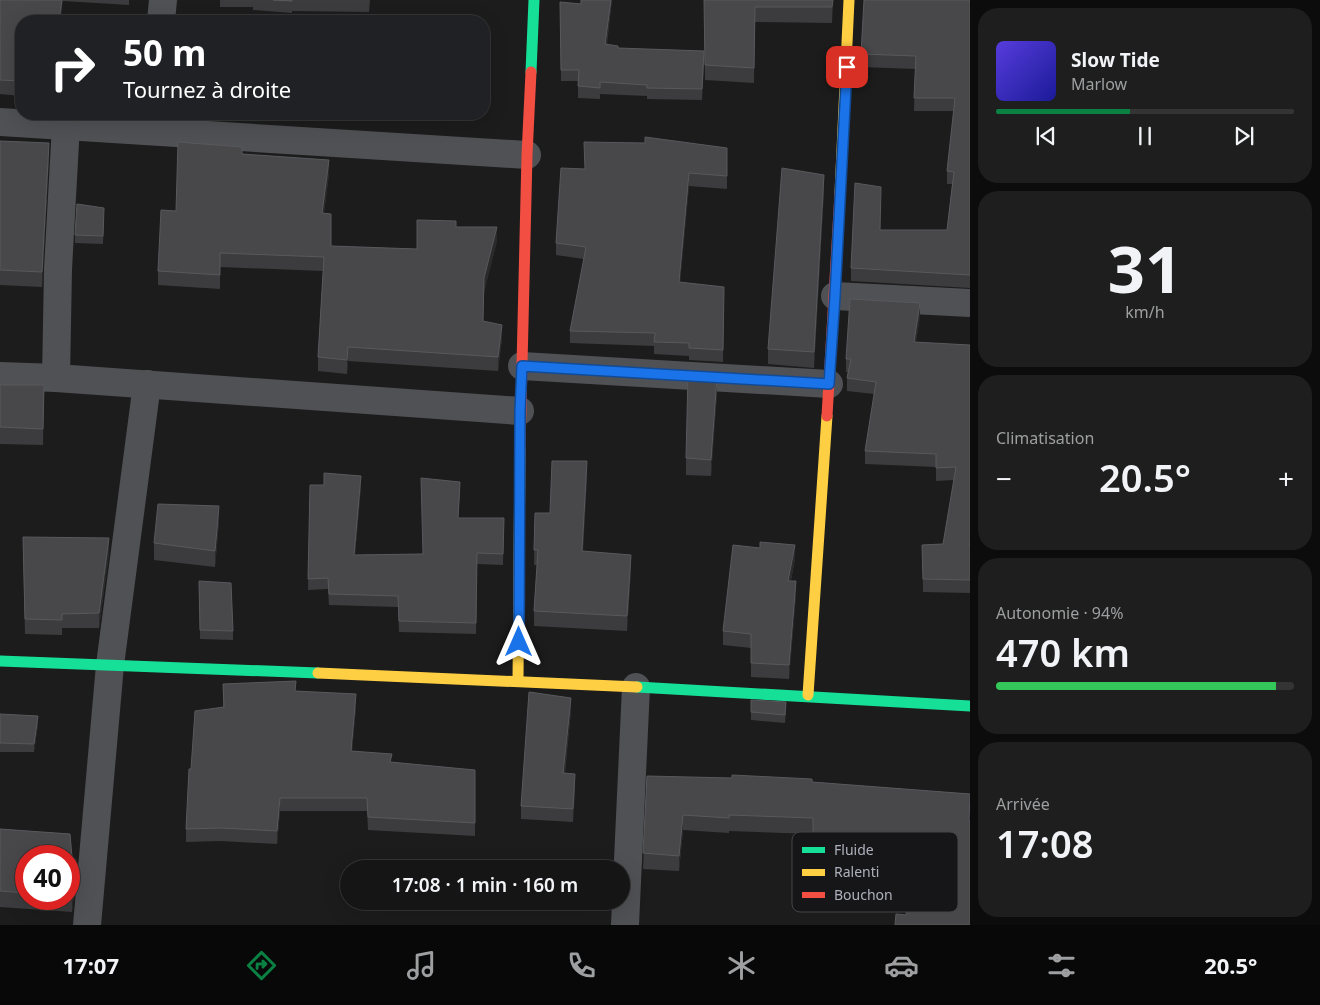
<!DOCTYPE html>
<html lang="fr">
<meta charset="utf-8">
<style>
body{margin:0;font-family:"Noto Sans",sans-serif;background:#1e1e1e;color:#f1f3f6;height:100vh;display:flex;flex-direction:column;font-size:19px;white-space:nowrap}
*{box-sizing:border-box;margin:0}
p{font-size:16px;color:#9d9fa0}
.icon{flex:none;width:28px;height:28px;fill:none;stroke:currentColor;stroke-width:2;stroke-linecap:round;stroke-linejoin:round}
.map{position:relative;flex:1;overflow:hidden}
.details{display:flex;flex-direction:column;gap:8px;padding:8px;background:#0c0c0c;width:350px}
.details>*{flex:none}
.top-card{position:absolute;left:15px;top:15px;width:475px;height:105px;border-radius:20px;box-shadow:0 5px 20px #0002,0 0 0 1px #343434;background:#202124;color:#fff;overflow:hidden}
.speed{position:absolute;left:15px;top:845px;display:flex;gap:10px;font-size:25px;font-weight:700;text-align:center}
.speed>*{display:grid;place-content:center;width:65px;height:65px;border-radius:50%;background:#151515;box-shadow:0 5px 20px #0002,0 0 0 1px #343434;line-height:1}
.speed .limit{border:8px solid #d22;background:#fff;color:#111}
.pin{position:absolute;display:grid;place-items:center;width:42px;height:42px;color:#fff;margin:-21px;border-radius:10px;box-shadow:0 2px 8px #0006}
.me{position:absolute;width:55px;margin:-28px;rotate:0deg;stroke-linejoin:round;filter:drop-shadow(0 0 4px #0008)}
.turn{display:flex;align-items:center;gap:18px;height:105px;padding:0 25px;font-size:22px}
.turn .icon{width:65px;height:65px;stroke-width:2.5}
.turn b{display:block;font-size:35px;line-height:42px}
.big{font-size:38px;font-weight:600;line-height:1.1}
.details .card{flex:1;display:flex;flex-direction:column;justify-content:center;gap:8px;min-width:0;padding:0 18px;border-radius:20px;background:#1e1e1e}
.details .dial{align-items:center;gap:0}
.dial b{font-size:65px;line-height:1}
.song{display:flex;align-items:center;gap:15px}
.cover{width:60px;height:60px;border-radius:8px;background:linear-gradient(135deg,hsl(250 70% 55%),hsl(240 70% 35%))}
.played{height:5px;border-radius:2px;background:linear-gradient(90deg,#0b8043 45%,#343434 45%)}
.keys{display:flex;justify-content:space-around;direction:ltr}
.heat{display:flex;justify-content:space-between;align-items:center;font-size:28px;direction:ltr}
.charge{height:8px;border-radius:4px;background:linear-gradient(90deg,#34c759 94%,#343434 0)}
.trip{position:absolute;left:340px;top:860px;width:290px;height:50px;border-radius:25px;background:#151515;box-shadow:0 5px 20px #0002,0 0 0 1px #343434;font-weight:600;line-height:50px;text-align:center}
.dock{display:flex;height:80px;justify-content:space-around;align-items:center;background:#080808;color:#9d9fa0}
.dock .icon{width:35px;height:35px}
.dock .current{color:#0b8043}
.dock b{font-size:22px;color:#f1f3f6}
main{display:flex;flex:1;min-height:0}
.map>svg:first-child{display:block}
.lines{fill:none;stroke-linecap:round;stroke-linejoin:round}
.street{stroke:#505155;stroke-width:28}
.fast{stroke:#16e098;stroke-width:11}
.slow{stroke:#ffcf43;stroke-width:11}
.jam{stroke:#f24e42;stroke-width:11}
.wall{fill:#3c3c3e;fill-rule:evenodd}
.shaded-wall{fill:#2a2a2a}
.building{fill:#48484b;stroke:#58595d}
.route-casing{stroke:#114b97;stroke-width:12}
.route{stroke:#1a73e8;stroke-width:9}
.key{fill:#161618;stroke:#444449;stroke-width:1}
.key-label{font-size:14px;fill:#aeb1bc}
</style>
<main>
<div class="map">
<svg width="970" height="925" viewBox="0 0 970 925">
<rect width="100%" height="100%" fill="#1c1c1c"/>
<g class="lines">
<g class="street">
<path d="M161,21l2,-21"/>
<path d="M0,122l527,33"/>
<path d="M835,296l135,7"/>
<path d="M522,366l307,18"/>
<path d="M0,376l56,2 464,33"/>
<path d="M56,378l2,-109 8,-144"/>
<path d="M87,925l23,-260 37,-281"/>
<path d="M625,925l11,-238"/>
</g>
<g class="fast">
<path d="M531,72l3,-72"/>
<path d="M0,661l318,12"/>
<path d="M637,687l333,19"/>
</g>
<g class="slow">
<path d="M840,193l9,-193"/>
<path d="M318,673l319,14"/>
<path d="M518,681l2,-232"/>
<path d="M808,695l19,-279"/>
</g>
<g class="jam">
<path d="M827,416l13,-223"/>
<path d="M520,449l7,-294 4,-83"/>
</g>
</g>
<g class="wall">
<path d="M0,0h129v5l-66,-4 -42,20v75l-21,-2z"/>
<path d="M220,0h150l-1,12 -77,-1v2l-39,-3v-3h-33z"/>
<path d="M581,0h31l-5,44 11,4 86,15 -2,37 -55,-1v-3l-47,-2v5l-22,-1v-17h-17l-1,-79 21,2z"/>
<path d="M704,0h129l-1,23 -77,-1 -1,61 -49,-3z"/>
<path d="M970,0v288l-119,-7v-13l29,-38h67l5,-46h-5v-13l7,-60h-40l1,-42 -54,-2v-13z"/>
<path d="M0,141l49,17 -7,129 -42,-2z"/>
<path d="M727,148v41l-38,-3 -9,96 44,5 -1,75 -34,-2v-4l-35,-2v-8l-84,-3v-12l14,-72 -28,-4v-12l29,-74z"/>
<path d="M242,154l87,20 -5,39 7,33 86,3 39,-22 41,14 -13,51 -1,29 19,18 -4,32 -150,-10 -1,13 -29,-3v-14l5,-86 -103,-4v22l-62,-4v-14l18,-60z"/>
<path d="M824,190l-10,178 -46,-4v-15z"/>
<path d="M104,217l-1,27 -28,-1v-8z"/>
<path d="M920,316l-4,26 54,3v248l-47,-1 -1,-47 21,-1 11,-64 -18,1v-14l-71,-3v-13l9,-57 -27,-3v-13l1,-6h-2v-13z"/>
<path d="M0,385h44l-1,60 -43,-1z"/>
<path d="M717,393l-6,83 -25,-1v-17z"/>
<path d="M587,476l-4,75 48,19 -4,61 -93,-5v-15l3,-46h-3l1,-52h15z"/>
<path d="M310,485l51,2 -6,68 67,-1 38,-61 -2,25h46l-1,47 -26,-1 -1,70 -77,-2 -1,-25 -69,-2 -1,-16 -20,1z"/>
<path d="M219,522l-4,45 -61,-7v-17z"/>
<path d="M23,552l86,1 -10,75h-37v7l-37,-1z"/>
<path d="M795,559l-4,22 5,14 -7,84 -38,-2v-29l-28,-3v-14z"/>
<path d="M199,581l34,50v9l-33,-1z"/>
<path d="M223,684l73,7 60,16 -4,44 40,11 83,8v66l-107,-6 -1,-19h-87l-3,33 -56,-3 -35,1v-13l5,-60 32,-62z"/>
<path d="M751,700l35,11 -1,12 -34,-3z"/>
<path d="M571,711l-6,62 10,14 -2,35 -52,-3v-13z"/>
<path d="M0,714l38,10 -4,28h-34z"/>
<path d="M647,776l165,6 158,12 -64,121 6,-49 -15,-1v-6l-84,-3v-22l-84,-3v2l-46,-3 -4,41 -36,-2z"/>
<path d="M0,829l70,5 4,46v16l-2,16 -72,-5zM26,856h43v43h-43z"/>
</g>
<g class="shaded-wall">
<path d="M62,0h1l-2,21h-2z"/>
<path d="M611,0h1l-7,55v-11z"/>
<path d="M704,51v12l-2,37v-11z"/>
<path d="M49,143v15l-7,129v-15z"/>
<path d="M329,160v14l-7,53v-14z"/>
<path d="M689,173v13l-10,109v-13z"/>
<path d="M824,175v15l-10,178v-16z"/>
<path d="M497,227v14l-13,51v-14z"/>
<path d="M920,303v13l-6,39v-13z"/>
<path d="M502,325v14l-4,32v-14z"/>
<path d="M348,347v14l-1,13v-14z"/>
<path d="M717,377v16l-6,83v-16z"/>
<path d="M587,461v15l-5,90v-15z"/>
<path d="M361,476v11l-7,79v-11z"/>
<path d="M219,506v16l-4,45v-16z"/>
<path d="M109,538v15l-10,75v-15z"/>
<path d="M795,545v14l-7,36v-14z"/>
<path d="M631,555v15l-4,61v-15z"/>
<path d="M796,581v14l-7,84v-14z"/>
<path d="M356,694v13l-5,57v-13z"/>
<path d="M571,698v13l-8,75v-13z"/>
<path d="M38,716v8l-4,28v-8z"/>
<path d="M575,774v13l-2,35v-13z"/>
<path d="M280,798v13l-3,33v-13z"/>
<path d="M683,815v15l-4,41v-15z"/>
<path d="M74,880v16l-2,16v-16z"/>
</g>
<g class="building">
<path d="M0,0h62l-3,21h-38v60l-21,-1z"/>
<path d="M273,0h19v1z"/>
<path d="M581,0h30l-6,44 13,2v2l86,3 -2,38 -55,-1v-3l-47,-3v6l-22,-2 1,-16h-18l-1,-68 21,2z"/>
<path d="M704,0h129l-1,7h-77l-1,61 -49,-3z"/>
<path d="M864,0h106v275l-119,-7 4,-85 26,4 -1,43h67l7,-58 -7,-1 8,-73h-41l2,-42 -55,-2z"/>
<path d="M645,137l82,11v28l-38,-3 -10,109 45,5 -1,63 -34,-2v-5l-35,-1 1,-9 -85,-2 16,-84 -30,-4 5,-75 24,1 -1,-27 61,1z"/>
<path d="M0,141l49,2 -7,129 -42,-2z"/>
<path d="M178,142l64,5v7l87,6 -7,53 9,1v32l86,3v-29l39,1v6h41l-13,51 -1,43 19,4 -4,32 -150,-10 -1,13 -29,-3 6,-100 -104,-4v22l-62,-4 3,-61 15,1z"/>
<path d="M782,168l42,7 -10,177 -46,-3z"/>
<path d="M77,204l27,4 -1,28 -28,-1z"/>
<path d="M850,299l70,4 -6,39 56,3v197l-1,3h1v35l-47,-1 -1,-34 21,-1 13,-77 -20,1v-14l-71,-3 11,-69 -29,-4 4,-19h-5z"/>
<path d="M688,375l29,2 -6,83 -25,-2z"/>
<path d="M0,385h44l-1,44 -43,-2z"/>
<path d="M552,461h35l-5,90 49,4 -4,61 -93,-5 4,-61h-4l1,-37h15z"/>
<path d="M324,473l37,3 -7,79 69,-1 -2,-76 39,4 -2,36h46l-1,36 -26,-1 -1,70 -77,-2 -1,-25 -69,-2 -1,-16 -20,1 2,-94h14z"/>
<path d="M158,504l61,2 -4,45 -61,-8z"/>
<path d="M23,537l86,1 -10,75 -37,1v6l-37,-1z"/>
<path d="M760,542l35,3 -7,36h8l-7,84 -38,-2v-29l-28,-3 10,-86 27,3z"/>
<path d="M199,581l32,2 2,48 -33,-1z"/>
<path d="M296,681l-1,10 61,3 -5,57 41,3 -2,8 85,8v53l-107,-6 -1,-19h-87l-3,33 -56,-3 -35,1 3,-60h2l4,-58 29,-4 -1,-23z"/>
<path d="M529,692l42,6 -8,75 12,1 -2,35 -52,-3z"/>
<path d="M751,700l35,2 -1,13 -34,-3z"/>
<path d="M0,714l38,2 -4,28 -34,-1z"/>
<path d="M732,775l80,4v3l158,12 -1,27h1v104h-75l1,-11 10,1 8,-64 -17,-2 1,-6 -85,-2v-23l-84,-3v3l-46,-3 -4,41 -36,-3 4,-77 85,2z"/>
<path d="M0,829l70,5 4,46 -2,16h-3v-40h-43v37l-26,-2z"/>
</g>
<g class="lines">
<defs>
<path id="route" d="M519,642l1,-231 2,-45 307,18 6,-88 12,-229"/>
</defs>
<use href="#route" class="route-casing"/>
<use href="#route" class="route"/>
</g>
<rect x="792" y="832" width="166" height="80" rx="8" class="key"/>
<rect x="802" y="847" width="23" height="6" fill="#16e098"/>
<rect x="802" y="869" width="23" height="7" fill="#ffcf43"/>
<rect x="802" y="892" width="23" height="6" fill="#f24e42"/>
<g class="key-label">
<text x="834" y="855">Fluide</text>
<text x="834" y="877">Ralenti</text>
<text x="834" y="900">Bouchon</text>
</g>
</svg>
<div class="speed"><div class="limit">40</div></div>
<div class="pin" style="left:847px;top:67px;background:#d93025"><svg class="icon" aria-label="arrive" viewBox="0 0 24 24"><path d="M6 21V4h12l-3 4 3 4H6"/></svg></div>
<svg class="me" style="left:519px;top:642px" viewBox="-20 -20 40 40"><path d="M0-17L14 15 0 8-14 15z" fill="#1a73e8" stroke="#fff" stroke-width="4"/></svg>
<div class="trip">17:08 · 1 min · 160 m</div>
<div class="top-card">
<div class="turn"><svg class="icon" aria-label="right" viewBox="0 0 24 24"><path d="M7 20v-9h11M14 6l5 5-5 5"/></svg><div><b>50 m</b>Tournez à droite</div></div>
</div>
</div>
<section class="details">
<div class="card">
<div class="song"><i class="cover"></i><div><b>Slow Tide</b><p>Marlow</p></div></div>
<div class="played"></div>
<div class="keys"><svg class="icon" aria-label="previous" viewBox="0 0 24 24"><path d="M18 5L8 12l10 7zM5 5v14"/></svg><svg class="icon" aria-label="pause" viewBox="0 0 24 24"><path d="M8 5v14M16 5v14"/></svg><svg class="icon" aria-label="next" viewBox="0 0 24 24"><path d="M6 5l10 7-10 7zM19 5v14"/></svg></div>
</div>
<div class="card dial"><b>31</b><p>km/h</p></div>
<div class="card"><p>Climatisation</p>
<div class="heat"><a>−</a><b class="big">20.5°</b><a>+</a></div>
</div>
<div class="card"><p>Autonomie · 94%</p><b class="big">470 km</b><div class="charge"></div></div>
<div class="card"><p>Arrivée</p><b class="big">17:08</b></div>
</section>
</main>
<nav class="dock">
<b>17:07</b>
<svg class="icon current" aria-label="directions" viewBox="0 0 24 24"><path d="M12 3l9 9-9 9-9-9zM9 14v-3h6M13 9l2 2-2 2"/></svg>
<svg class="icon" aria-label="music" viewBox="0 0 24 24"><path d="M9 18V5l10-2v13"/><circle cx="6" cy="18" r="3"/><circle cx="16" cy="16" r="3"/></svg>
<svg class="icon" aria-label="phone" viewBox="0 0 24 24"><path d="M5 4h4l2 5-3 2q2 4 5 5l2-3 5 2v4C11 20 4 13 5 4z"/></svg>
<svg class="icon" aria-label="climate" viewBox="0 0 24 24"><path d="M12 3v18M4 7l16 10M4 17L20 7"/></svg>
<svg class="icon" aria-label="car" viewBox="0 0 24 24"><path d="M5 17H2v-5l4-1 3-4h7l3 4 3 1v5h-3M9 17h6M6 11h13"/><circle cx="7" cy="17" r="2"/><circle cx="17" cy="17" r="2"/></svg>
<svg class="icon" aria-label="filters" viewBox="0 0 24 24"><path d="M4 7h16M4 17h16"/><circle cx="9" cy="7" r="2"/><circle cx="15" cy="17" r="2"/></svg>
<b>20.5°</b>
</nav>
